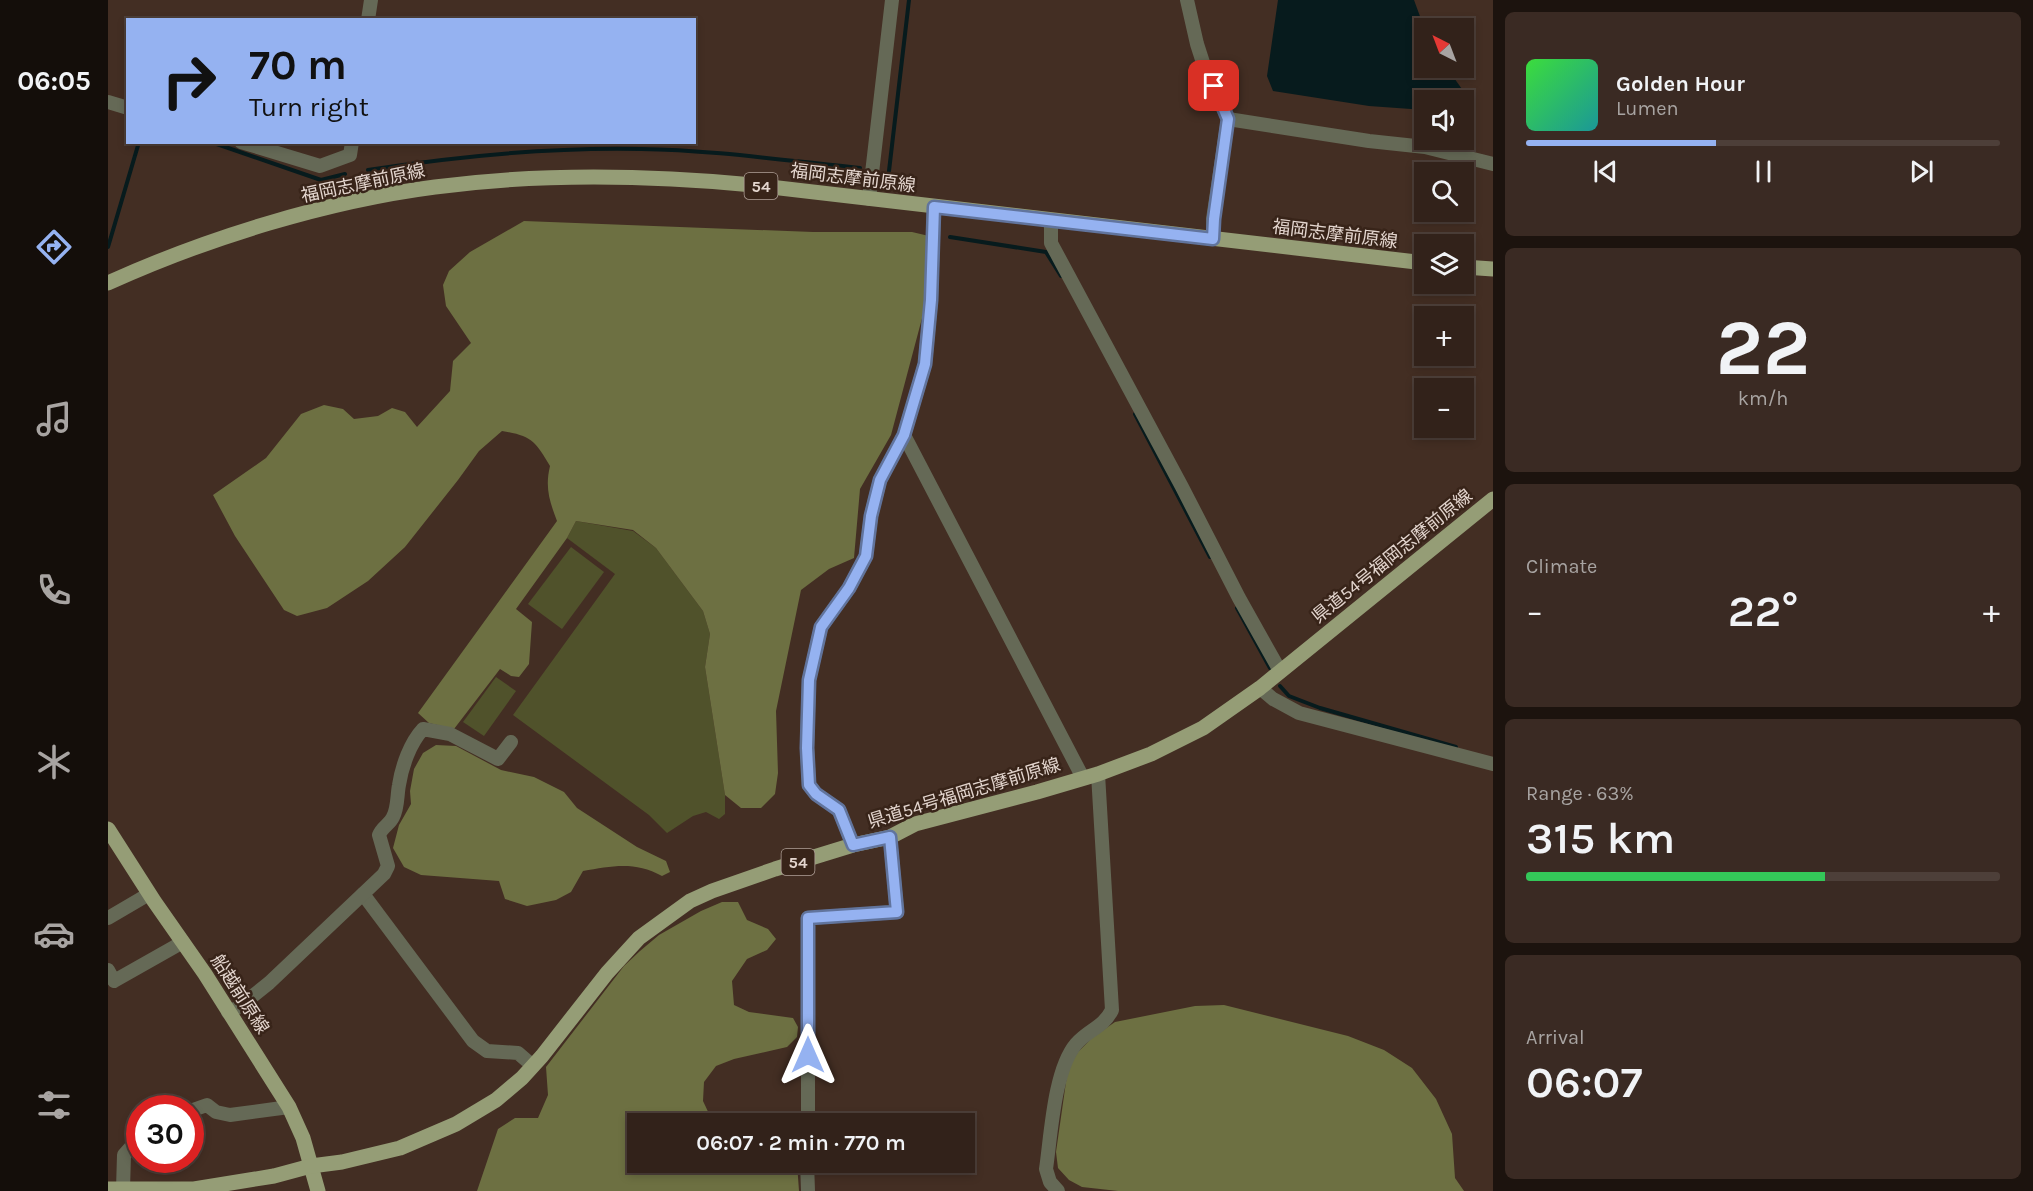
<!DOCTYPE html>
<meta charset="utf-8">
<style>
body{margin:0;font-family:Karla,"Noto Sans JP",sans-serif;background:#3a2a23;color:#f1f3f6;height:100vh;display:flex;flex-direction:column;font-size:22px;white-space:nowrap}
*{box-sizing:border-box;margin:0}
p{font-size:20px;color:#a8a4a2}
.icon{flex:none;width:33px;height:33px;fill:none;stroke:currentColor;stroke-width:2;stroke-linecap:round;stroke-linejoin:round}
.map{position:relative;flex:1;overflow:hidden}
.side{display:flex;flex-direction:column;gap:12px;padding:12px;background:#1c130e;width:540px}
.side>*{flex:none}
.hud{position:absolute;left:18px;top:18px;width:570px;height:126px;border-radius:0px;box-shadow:0 3px 9px #0003,0 0 0 2px #4d3f39;background:#95b2f1;color:#111;overflow:hidden}
.needle{width:39px;rotate:318deg}
.fabs{position:absolute;left:1306px;top:18px;display:grid;gap:12px}
.fabs a{display:grid;place-items:center;width:60px;height:60px;border-radius:0px;background:#32221a;box-shadow:0 3px 9px #0003,0 0 0 2px #4d3f39;font-size:30px}
.speed{position:absolute;left:18px;top:1095px;display:flex;gap:12px;font-size:30px;font-weight:700;text-align:center}
.speed>*{display:grid;place-content:center;width:78px;height:78px;border-radius:50%;background:#32221a;box-shadow:0 3px 9px #0003,0 0 0 2px #4d3f39;line-height:1}
.speed .limit{border:9px solid #d22;background:#fff;color:#111}
.pin{position:absolute;display:grid;place-items:center;width:51px;height:51px;color:#fff;margin:-26px;border-radius:12px;box-shadow:0 3px 9px #0006}
.me{position:absolute;width:66px;margin:-33px;rotate:0deg;stroke-linejoin:round;filter:drop-shadow(0 0 4px #0008)}
.turn{display:flex;align-items:center;gap:21px;height:126px;padding:0 24px;font-size:27px}
.turn .icon{width:78px;height:78px;stroke-width:2.5}
.turn b{display:block;font-size:42px;line-height:51px}
.big{font-size:45px;font-weight:600;line-height:1.1}
.side .tile{flex:1;display:flex;flex-direction:column;justify-content:center;gap:9px;min-width:0;padding:0 21px;border-radius:9px;background:#3a2a23}
.side .dial{align-items:center;gap:0}
.dial b{font-size:78px;line-height:1}
.song{display:flex;align-items:center;gap:18px}
.cover{width:72px;height:72px;border-radius:9px;background:linear-gradient(135deg,hsl(120 70% 55%),hsl(180 70% 35%))}
.played{height:6px;border-radius:3px;background:linear-gradient(90deg,#95b2f1 40%,#4d3f39 40%)}
.keys{display:flex;justify-content:space-around;direction:ltr}
.heat{display:flex;justify-content:space-between;align-items:center;font-size:33px;direction:ltr}
.charge{height:9px;border-radius:4px;background:linear-gradient(90deg,#34c759 63%,#4d3f39 0)}
.trip{position:absolute;left:519px;top:1113px;width:348px;height:60px;border-radius:0px;background:#32221a;box-shadow:0 3px 9px #0003,0 0 0 2px #4d3f39;font-weight:600;line-height:60px;text-align:center}
main{display:flex;flex:1;min-height:0}
.tabs{display:flex;flex-direction:column;width:108px;justify-content:space-around;align-items:center;background:#140e0a;color:#a8a4a2}
.tabs .icon{width:42px;height:42px}
.tabs .on{color:#95b2f1}
.tabs b{font-size:27px;color:#f1f3f6}
.map>svg:first-child{display:block}
.green{fill:#50522b}
.forest{fill:#6d7042}
.water{fill:#071b1d}
.lines{fill:none;stroke-linecap:round;stroke-linejoin:round}
.stream{stroke:#071b1d;stroke-width:4}
.minor{stroke:#656956;stroke-width:14}
.major{stroke:#959d76;stroke-width:15}
.route-casing{stroke:#61749d;stroke-width:15}
.route{stroke:#95b2f1;stroke-width:10}
.labels{text-anchor:middle;stroke-width:5;stroke-linejoin:round;paint-order:stroke}
.shield{fill:#382419;stroke:#b0a098;stroke-width:1.5}
.shield-label{font-size:16px;font-weight:bold;fill:#e3d5ce}
.street-label{font-size:18px;fill:#e3d5ce;stroke:#382419}
</style>
<main>
<nav class="tabs">
<b>06:05</b>
<svg class="icon on" aria-label="directions" viewBox="0 0 24 24"><path d="M12 3l9 9-9 9-9-9zM9 14v-3h6M13 9l2 2-2 2"/></svg>
<svg class="icon" aria-label="music" viewBox="0 0 24 24"><path d="M9 18V5l10-2v13"/><circle cx="6" cy="18" r="3"/><circle cx="16" cy="16" r="3"/></svg>
<svg class="icon" aria-label="phone" viewBox="0 0 24 24"><path d="M5 4h4l2 5-3 2q2 4 5 5l2-3 5 2v4C11 20 4 13 5 4z"/></svg>
<svg class="icon" aria-label="climate" viewBox="0 0 24 24"><path d="M12 3v18M4 7l16 10M4 17L20 7"/></svg>
<svg class="icon" aria-label="car" viewBox="0 0 24 24"><path d="M5 17H2v-5l4-1 3-4h7l3 4 3 1v5h-3M9 17h6M6 11h13"/><circle cx="7" cy="17" r="2"/><circle cx="17" cy="17" r="2"/></svg>
<svg class="icon" aria-label="filters" viewBox="0 0 24 24"><path d="M4 7h16M4 17h16"/><circle cx="9" cy="7" r="2"/><circle cx="15" cy="17" r="2"/></svg>
</nav>
<div class="map">
<svg width="1385" height="1191" viewBox="0 0 1385 1191">
<rect width="100%" height="100%" fill="#432e23"/>
<g class="green">
<path d="M468,521l57,10 23,17 47,63 7,23 -5,33 20,128v19l-6,5 -13,-7 -13,4 -26,17 -18,-18 -136,-100 102,-141 -48,-36z"/>
<path d="M463,547l33,25 -42,57 -34,-25z"/>
<path d="M388,677l20,14 -32,45 -21,-14z"/>
</g>
<g class="forest">
<path d="M416,221l289,11h99l17,4 -4,71 -34,128 -31,54 -6,69 -25,11 -28,21 -25,121 2,62 -3,21 -14,14h-20l-16,-13 -20,-128 5,-33 -7,-23 -47,-63 -23,-18 -57,-9 -9,17 -51,71 16,13 -3,42 -10,13 -8,-1 -11,-7 -46,60 -25,-6 -11,-10 139,-192c-8,-21 -12,-34 -7,-55 -15,-25 -18,-30 -48,-35l-23,20 -21,29 -53,67 -37,34 -41,27 -30,8 -13,-6 -49,-74 -22,-41 53,-37 35,-44 23,-9 19,4 11,10 24,-3 14,-8 13,4 12,15 33,-36 3,-30 18,-18 -25,-37 -3,-21 6,-14 21,-19z"/>
<path d="M328,745l20,1 45,24 33,7 30,15 13,16 60,39 29,14 4,11 -8,4c-27,-15 -50,-10 -79,-5l-12,21 -15,8 -29,6 -22,-7 -6,-18 -78,-6 -17,-8 -11,-19 6,-23 12,-21 -1,-13 4,-22 9,-16z"/>
<path d="M614,902h16l9,18 21,9 8,10 -9,11 -20,9 -15,22 2,24 15,7 44,6 5,9 -1,10 -10,10 -53,12 -18,7 -12,16 -1,19 8,17 8,5 -81,1v38l159,1 2,28h-322l21,-62 17,-11h23l10,-23 -2,-28 78,-101 16,-15 19,-16 42,-24z"/>
<path d="M1116,1005l124,31 36,14 28,18 24,31 16,35 3,44 9,13h-346l-36,-4 -13,-7 -11,-12 -2,-16 12,-84 10,-16 14,-14 23,-16 80,-16z"/>
</g>
<path class="water" d="M1170,0h136l11,30v38h22l27,38 -2,8 -8,-1v-13h-39v10l-56,-4 -96,-15 -6,-15z"/>
<g class="lines">
<g class="stream">
<path d="M103,142l110,38 24,-6"/>
<path d="M260,170c91,-14 181,-23 273,-21 73,1 147,12 219,19"/>
<path d="M781,171l20,-171"/>
<path d="M842,237l96,15 15,24"/>
<path d="M0,247l31,-105"/>
<path d="M1027,414l75,143"/>
<path d="M1129,608l33,60"/>
<path d="M1172,686l9,10 31,12 136,39"/>
</g>
<g class="minor">
<path d="M1079,0l10,44 10,31 13,23 8,21 -15,100v20"/>
<path d="M260,20l3,-20"/>
<path d="M0,102l20,6"/>
<path d="M1120,119l141,22 56,6 68,17"/>
<path d="M133,142l79,24 30,-11 2,-13"/>
<path d="M761,199l23,-199"/>
<path d="M943,220v23l131,244 57,111 41,73"/>
<path d="M796,435l179,343"/>
<path d="M1152,688l13,11 26,14 194,51"/>
<path d="M745,845l-14,-35 -23,-16 -7,-9 -2,-37 2,-68 12,-53 28,-39 17,-32 5,-40 9,-36 24,-45 21,-71 6,-64 3,-93"/>
<path d="M255,894l110,147 14,10 31,2 15,13"/>
<path d="M0,918l41,-24"/>
<path d="M0,970l6,11 69,-39"/>
<path d="M120,1012l11,-5 30,-24 115,-109 4,-8 -9,-31c3,-8 11,-11 14,-18 5,-9 4,-22 6,-32 3,-19 11,-42 24,-56l27,5 48,25 13,-17"/>
<path d="M82,1111l17,-6 9,7 14,3 59,-8"/>
<path d="M700,1124v-206l89,-6 -7,-75"/>
<path d="M699,1162l1,29"/>
<path d="M15,1189l1,-34 16,-18"/>
<path d="M950,1191l-8,-9 -4,-13c5,-34 8,-99 30,-125 13,-15 27,-16 36,-34l-14,-236"/>
</g>
<g class="major">
<path d="M1356,267l29,2"/>
<path d="M0,283c99,-45 219,-82 327,-96 105,-14 212,-12 318,-2l672,78"/>
<path d="M0,829l46,72 51,73 84,133 14,31 15,53"/>
<path d="M0,1189h86l80,-13 37,-10 31,-4 58,-14 56,-24 40,-24 26,-22 20,-22 65,-83 32,-35 51,-37 22,-10 63,-22 78,-24 37,-8 25,-13 122,-32 61,-18 53,-20 52,-26 57,-40 233,-189"/>
</g>
</g>
<g class="lines">
<defs>
<path id="route" d="M700,1055v-137l89,-6 -7,-75 -37,8 -14,-35 -23,-16 -7,-9 -2,-37 2,-68 12,-53 28,-39 17,-32 5,-40 9,-36 24,-45 21,-71 6,-64 3,-93 279,32 1,-20 14,-100 -14,-33"/>
</defs>
<use href="#route" class="route-casing"/>
<use href="#route" class="route"/>
</g>
<g class="labels">
<g class="shield">
<rect x="636.5" y="173" width="33" height="26" rx="4.5"/>
<rect x="673.5" y="849" width="33" height="26" rx="4.5"/>
</g>
<g class="shield-label">
<text x="653" y="192">54</text>
<text x="690" y="868">54</text>
</g>
<g class="street-label">
<text transform="translate(745 178) rotate(7)" y="6">福岡志摩前原線</text>
<text transform="translate(255 183) rotate(-12)" y="6">福岡志摩前原線</text>
<text transform="translate(1227 234) rotate(7)" y="6">福岡志摩前原線</text>
<text transform="translate(1284 556) rotate(-39)" y="6">県道54号福岡志摩前原線</text>
<text transform="translate(856 793) rotate(-17)" y="6">県道54号福岡志摩前原線</text>
<text transform="translate(132 994) rotate(57)" y="6">船越前原線</text>
</g>
</g>
</svg>
<div class="fabs">
<a><svg class="needle" viewBox="-14 -14 28 28"><path d="M0-13l5 13h-10z" fill="#e53935"/><path d="M0 13l5-13h-10z" fill="#a8a4a2"/></svg></a>
<a><svg class="icon" aria-label="sound" viewBox="0 0 24 24"><path d="M4 9h4l5-4v14l-5-4H4zM17 9q2 3 0 6"/></svg></a>
<a><svg class="icon" aria-label="search" viewBox="0 0 24 24"><circle cx="10" cy="10" r="6"/><path d="M15 15l6 6"/></svg></a>
<a><svg class="icon" aria-label="layers" viewBox="0 0 24 24"><path d="M12 4l9 5-9 5-9-5zM3 14l9 5 9-5"/></svg></a>
<a>+</a>
<a>−</a>
</div>
<div class="speed"><div class="limit">30</div></div>
<div class="pin" style="left:1106px;top:86px;background:#d93025"><svg class="icon" aria-label="arrive" viewBox="0 0 24 24"><path d="M6 21V4h12l-3 4 3 4H6"/></svg></div>
<svg class="me" style="left:700px;top:1055px" viewBox="-20 -20 40 40"><path d="M0-17L14 15 0 8-14 15z" fill="#95b2f1" stroke="#fff" stroke-width="4"/></svg>
<div class="trip">06:07 · 2 min · 770 m</div>
<div class="hud">
<div class="turn"><svg class="icon" aria-label="right" viewBox="0 0 24 24"><path d="M7 20v-9h11M14 6l5 5-5 5"/></svg><div><b>70 m</b>Turn right</div></div>
</div>
</div>
<section class="side">
<div class="tile">
<div class="song"><i class="cover"></i><div><b>Golden Hour</b><p>Lumen</p></div></div>
<div class="played"></div>
<div class="keys"><svg class="icon" aria-label="previous" viewBox="0 0 24 24"><path d="M18 5L8 12l10 7zM5 5v14"/></svg><svg class="icon" aria-label="pause" viewBox="0 0 24 24"><path d="M8 5v14M16 5v14"/></svg><svg class="icon" aria-label="next" viewBox="0 0 24 24"><path d="M6 5l10 7-10 7zM19 5v14"/></svg></div>
</div>
<div class="tile dial"><b>22</b><p>km/h</p></div>
<div class="tile"><p>Climate</p>
<div class="heat"><a>−</a><b class="big">22°</b><a>+</a></div>
</div>
<div class="tile"><p>Range · 63%</p><b class="big">315 km</b><div class="charge"></div></div>
<div class="tile"><p>Arrival</p><b class="big">06:07</b></div>
</section>
</main>
